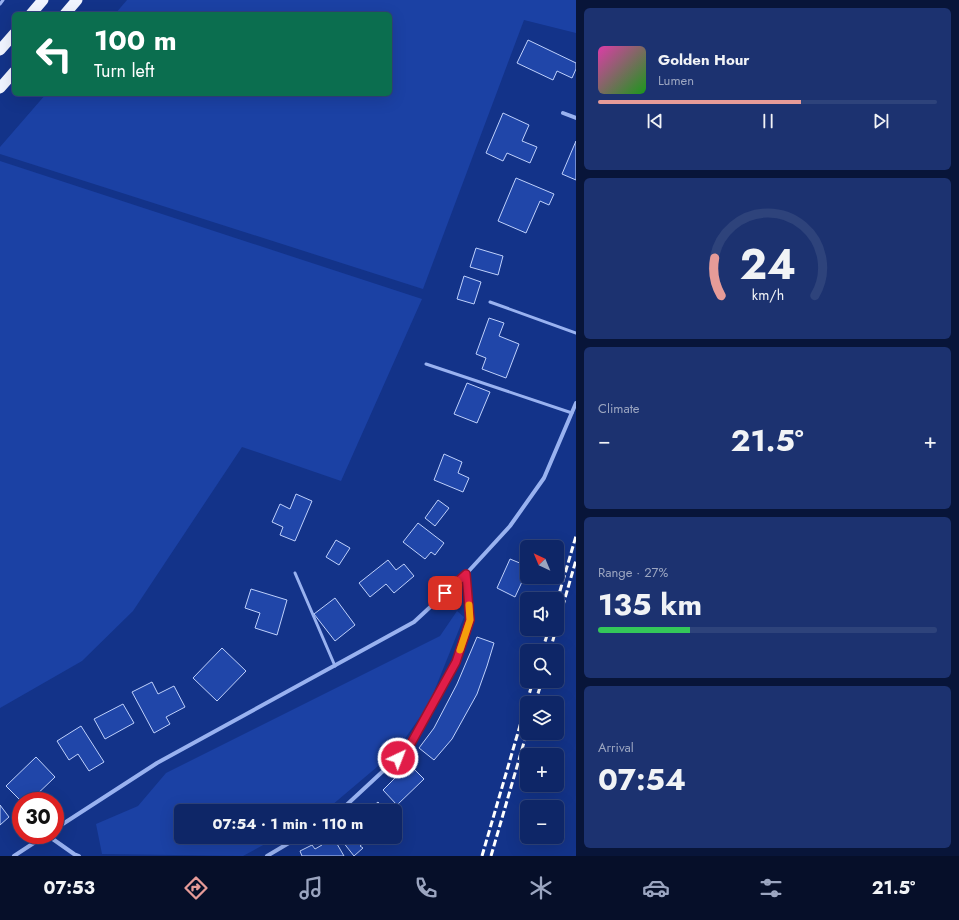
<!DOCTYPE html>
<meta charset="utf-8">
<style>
body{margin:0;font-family:Jost,sans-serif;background:#1c3270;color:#f1f3f6;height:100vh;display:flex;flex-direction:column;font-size:15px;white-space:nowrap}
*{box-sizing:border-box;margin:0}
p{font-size:13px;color:#9ba5c0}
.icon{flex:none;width:22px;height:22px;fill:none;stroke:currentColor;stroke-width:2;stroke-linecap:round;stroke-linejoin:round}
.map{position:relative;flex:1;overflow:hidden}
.details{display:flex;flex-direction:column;gap:8px;padding:8px;background:#081539;width:383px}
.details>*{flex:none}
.top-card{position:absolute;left:12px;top:12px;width:380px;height:84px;border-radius:6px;box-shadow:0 4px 16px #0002,0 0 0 1px #2e437b;background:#0b6e4f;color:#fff;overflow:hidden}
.needle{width:26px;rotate:316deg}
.controls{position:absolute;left:520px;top:540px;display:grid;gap:8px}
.controls a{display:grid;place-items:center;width:44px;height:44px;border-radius:6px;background:#0e2667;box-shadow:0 4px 16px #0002,0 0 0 1px #2e437b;font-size:20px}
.speed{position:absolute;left:12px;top:792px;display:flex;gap:8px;font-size:20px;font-weight:700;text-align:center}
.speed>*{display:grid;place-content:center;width:52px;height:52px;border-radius:50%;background:#0e2667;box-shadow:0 4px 16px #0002,0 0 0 1px #2e437b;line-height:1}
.speed .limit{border:6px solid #d22;background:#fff;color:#111}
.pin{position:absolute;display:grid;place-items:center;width:34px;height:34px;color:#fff;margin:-17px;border-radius:8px;box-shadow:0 2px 6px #0006}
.me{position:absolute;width:44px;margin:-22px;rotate:43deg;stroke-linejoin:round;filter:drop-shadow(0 0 3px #0008)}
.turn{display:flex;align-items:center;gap:14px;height:84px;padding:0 16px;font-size:18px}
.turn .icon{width:52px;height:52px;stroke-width:2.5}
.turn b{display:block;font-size:28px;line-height:34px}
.big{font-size:30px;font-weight:700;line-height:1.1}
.details .tile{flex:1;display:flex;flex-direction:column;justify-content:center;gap:6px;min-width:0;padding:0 14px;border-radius:6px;background:#1c3270}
.details .dial{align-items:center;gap:0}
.dial svg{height:104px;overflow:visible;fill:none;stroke:#2e437b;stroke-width:7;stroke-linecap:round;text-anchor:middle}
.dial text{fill:#f1f3f6;stroke:none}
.song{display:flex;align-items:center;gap:12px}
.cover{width:48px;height:48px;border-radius:6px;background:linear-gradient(135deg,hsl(320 70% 55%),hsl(120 70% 35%))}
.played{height:4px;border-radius:2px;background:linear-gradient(90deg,#e69b98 60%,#2e437b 60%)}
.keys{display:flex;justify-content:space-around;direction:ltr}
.heat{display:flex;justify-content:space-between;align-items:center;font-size:22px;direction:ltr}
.charge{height:6px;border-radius:3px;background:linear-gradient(90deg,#34c759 27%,#2e437b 0)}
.trip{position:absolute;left:174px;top:804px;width:228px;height:40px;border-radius:6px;background:#0e2667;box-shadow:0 4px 16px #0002,0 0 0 1px #2e437b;font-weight:700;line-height:40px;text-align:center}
.tabs{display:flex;height:64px;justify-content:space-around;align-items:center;background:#060f29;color:#9ba5c0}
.tabs .icon{width:28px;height:28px}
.tabs .active{color:#e69b98}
.tabs b{font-size:18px;color:#f1f3f6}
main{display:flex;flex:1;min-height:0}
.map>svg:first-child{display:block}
.green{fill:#1b41a4}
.building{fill:#2046a9;stroke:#bfd1fc}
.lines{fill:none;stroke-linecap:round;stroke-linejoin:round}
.service{stroke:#99b2f0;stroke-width:3}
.minor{stroke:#99b2f0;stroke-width:4}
.trunk{stroke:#f0f4ff;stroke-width:11}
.rail{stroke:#fff;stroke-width:3;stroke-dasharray:7 3;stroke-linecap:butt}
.route-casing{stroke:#92132f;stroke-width:10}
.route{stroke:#e11d48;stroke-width:7}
.slow{stroke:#f59e0b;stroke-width:7}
</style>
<main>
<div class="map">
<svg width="576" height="856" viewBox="0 0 576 856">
<rect width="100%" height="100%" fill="#133389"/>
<g class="green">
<path d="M127,0h449v33l-52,-13 -101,269 -423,-135v-7l46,-53h344v-80h-275z"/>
<path d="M0,161l422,138 -81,182 -99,-34 -109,164 -51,50 -82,47z"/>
<path d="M457,611l7,6 -35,87 -32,46 -72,61h-144v26h97l-35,19 -141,-2 -6,-30 42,-18 28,-33 274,-137z"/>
</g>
<g class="building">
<path d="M528,40l48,23v6l-4,9 -15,-7 -4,9 -36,-17z"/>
<path d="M503,113l26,12 -7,16 15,6 -7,16 -23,-10 -4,8 -17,-8z"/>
<path d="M576,141v39l-14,-6z"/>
<path d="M516,178l38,16 -5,11 -9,-4 -14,32 -28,-12z"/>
<path d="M476,248l27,8 -5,19 -28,-8z"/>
<path d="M464,276l17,6 -7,22 -17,-5z"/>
<path d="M489,318l15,5 -5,13 20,8 -13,34 -24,-9 4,-11 -10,-4z"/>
<path d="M467,383l23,9 -13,31 -23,-9z"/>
<path d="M444,454l18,8 -4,11 11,5 -6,14 -29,-12z"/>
<path d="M296,494l16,7 -17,40 -15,-6 3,-8 -11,-5 8,-18 10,5z"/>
<path d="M438,500l11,8 -14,18 -10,-8z"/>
<path d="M418,523l26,20 -9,12 -4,-3 -6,7 -22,-17z"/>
<path d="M336,540l14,8 -11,17 -13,-8z"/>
<path d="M510,559l17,7v5l-12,26 -18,-9z"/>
<path d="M388,560l8,10 8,-6 10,12 -20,17 -8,-9 -16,13 -11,-14z"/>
<path d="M251,589l36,11 -10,35 -22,-7 5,-15 -15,-5z"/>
<path d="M335,598l20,27 -20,16 -21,-27z"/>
<path d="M477,637l17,6 -7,23 -10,28 -25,45 -18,21 -15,-12 15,-20 23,-44z"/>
<path d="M222,648l24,23 -29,30 -24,-23z"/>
<path d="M152,682l6,12 16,-8 11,21 -19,10 4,7 -16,9 -22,-41z"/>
<path d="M123,704l11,19 -29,16 -11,-20z"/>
<path d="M81,726l23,36 -15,9 -11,-17 -9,6 -12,-19z"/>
<path d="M36,757l19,20 -25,24h-9l-15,-15z"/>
<path d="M409,764l15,15 -27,26 -14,-15z"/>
<path d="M378,802l8,9h-19z"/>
<path d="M0,805l9,12 -9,8z"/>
<path d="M327,837h6l11,19h-42l-2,-5 12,-6 3,4 7,-4 -2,-4z"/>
<path d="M339,837h25l3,3 -7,6 3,2 -9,8z"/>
</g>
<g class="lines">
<g class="service">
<path d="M0,4l3,-4"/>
<path d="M490,302l86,31"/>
<path d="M426,364l146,49"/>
<path d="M295,573l40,93"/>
</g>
<g class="minor">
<path d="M563,113l13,5"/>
<path d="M340,811l69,-64 47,-85 14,-42 -4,-46"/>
<path d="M55,829l102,-66 257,-141 52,-48 44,-48 34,-48 32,-75"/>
<path d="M47,835l27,19 5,2"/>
<path d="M14,856l32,-21"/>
<path d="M267,856l32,-19"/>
</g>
<g class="trunk">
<path d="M31,14l12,-14"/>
<path d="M65,14l12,-14"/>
<path d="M0,50l14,-16"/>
<path d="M0,88l14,-16"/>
</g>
<g class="rail">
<path d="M557,601l19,-65"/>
<path d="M557,626l19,-66"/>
<path d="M542,651l7,-22"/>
<path d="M550,651l6,-22"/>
<path d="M535,703l7,-22"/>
<path d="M482,856l51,-175"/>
<path d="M491,856l36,-124"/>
</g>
</g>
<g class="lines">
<defs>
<path id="route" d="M398,758l11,-11 47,-85 14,-42 -4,-46 -21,19"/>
</defs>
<use href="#route" class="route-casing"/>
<use href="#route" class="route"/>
<path class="slow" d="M460,650l10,-30 -1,-15"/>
</g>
</svg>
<div class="controls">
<a><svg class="needle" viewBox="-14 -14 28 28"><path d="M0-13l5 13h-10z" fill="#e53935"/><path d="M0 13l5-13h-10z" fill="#9ba5c0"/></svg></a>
<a><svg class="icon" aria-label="sound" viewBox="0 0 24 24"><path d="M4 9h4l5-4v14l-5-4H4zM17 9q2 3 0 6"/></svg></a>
<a><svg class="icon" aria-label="search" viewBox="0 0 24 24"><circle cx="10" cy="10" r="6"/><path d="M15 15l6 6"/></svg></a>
<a><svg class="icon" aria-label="layers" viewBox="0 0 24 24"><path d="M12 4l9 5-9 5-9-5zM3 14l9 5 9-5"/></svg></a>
<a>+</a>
<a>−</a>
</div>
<div class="speed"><div class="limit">30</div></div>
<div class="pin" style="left:445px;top:593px;background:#d93025"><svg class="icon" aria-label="arrive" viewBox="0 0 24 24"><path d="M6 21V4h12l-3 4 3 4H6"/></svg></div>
<svg class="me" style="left:398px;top:758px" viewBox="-20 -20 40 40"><circle r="17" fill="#e11d48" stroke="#fff" stroke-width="3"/><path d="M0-11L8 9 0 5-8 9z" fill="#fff"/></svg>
<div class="trip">07:54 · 1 min · 110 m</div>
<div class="top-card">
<div class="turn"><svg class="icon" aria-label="left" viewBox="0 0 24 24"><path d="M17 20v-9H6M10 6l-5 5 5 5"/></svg><div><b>100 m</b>Turn left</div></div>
</div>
</div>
<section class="details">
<div class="tile">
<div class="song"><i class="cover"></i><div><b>Golden Hour</b><p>Lumen</p></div></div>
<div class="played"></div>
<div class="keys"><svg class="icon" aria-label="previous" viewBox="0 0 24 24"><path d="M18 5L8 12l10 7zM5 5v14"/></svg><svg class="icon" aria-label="pause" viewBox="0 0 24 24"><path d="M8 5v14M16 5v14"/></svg><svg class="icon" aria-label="next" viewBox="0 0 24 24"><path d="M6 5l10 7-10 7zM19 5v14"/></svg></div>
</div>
<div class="tile dial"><svg viewBox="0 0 100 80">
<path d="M14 69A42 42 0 1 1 86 69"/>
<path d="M14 69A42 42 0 0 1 9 40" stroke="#e69b98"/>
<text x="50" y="56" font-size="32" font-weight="700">24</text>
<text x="50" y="72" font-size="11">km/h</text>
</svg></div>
<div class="tile"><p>Climate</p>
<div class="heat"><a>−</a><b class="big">21.5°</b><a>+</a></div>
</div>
<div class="tile"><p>Range · 27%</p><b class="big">135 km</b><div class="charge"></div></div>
<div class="tile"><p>Arrival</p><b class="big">07:54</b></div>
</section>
</main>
<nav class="tabs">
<b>07:53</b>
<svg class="icon active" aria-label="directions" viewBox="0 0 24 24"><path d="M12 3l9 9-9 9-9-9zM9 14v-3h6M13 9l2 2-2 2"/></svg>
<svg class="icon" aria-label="music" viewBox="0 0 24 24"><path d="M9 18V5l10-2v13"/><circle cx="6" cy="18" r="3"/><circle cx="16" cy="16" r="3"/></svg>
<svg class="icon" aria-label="phone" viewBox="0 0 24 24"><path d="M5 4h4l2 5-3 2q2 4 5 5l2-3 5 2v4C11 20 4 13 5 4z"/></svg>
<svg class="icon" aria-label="climate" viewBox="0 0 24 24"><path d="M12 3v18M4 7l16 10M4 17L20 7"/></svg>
<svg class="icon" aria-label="car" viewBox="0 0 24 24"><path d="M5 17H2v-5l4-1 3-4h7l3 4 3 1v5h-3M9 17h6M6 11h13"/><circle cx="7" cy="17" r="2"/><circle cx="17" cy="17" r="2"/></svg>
<svg class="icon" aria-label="filters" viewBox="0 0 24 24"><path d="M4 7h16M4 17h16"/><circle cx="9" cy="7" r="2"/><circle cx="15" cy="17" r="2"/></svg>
<b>21.5°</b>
</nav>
